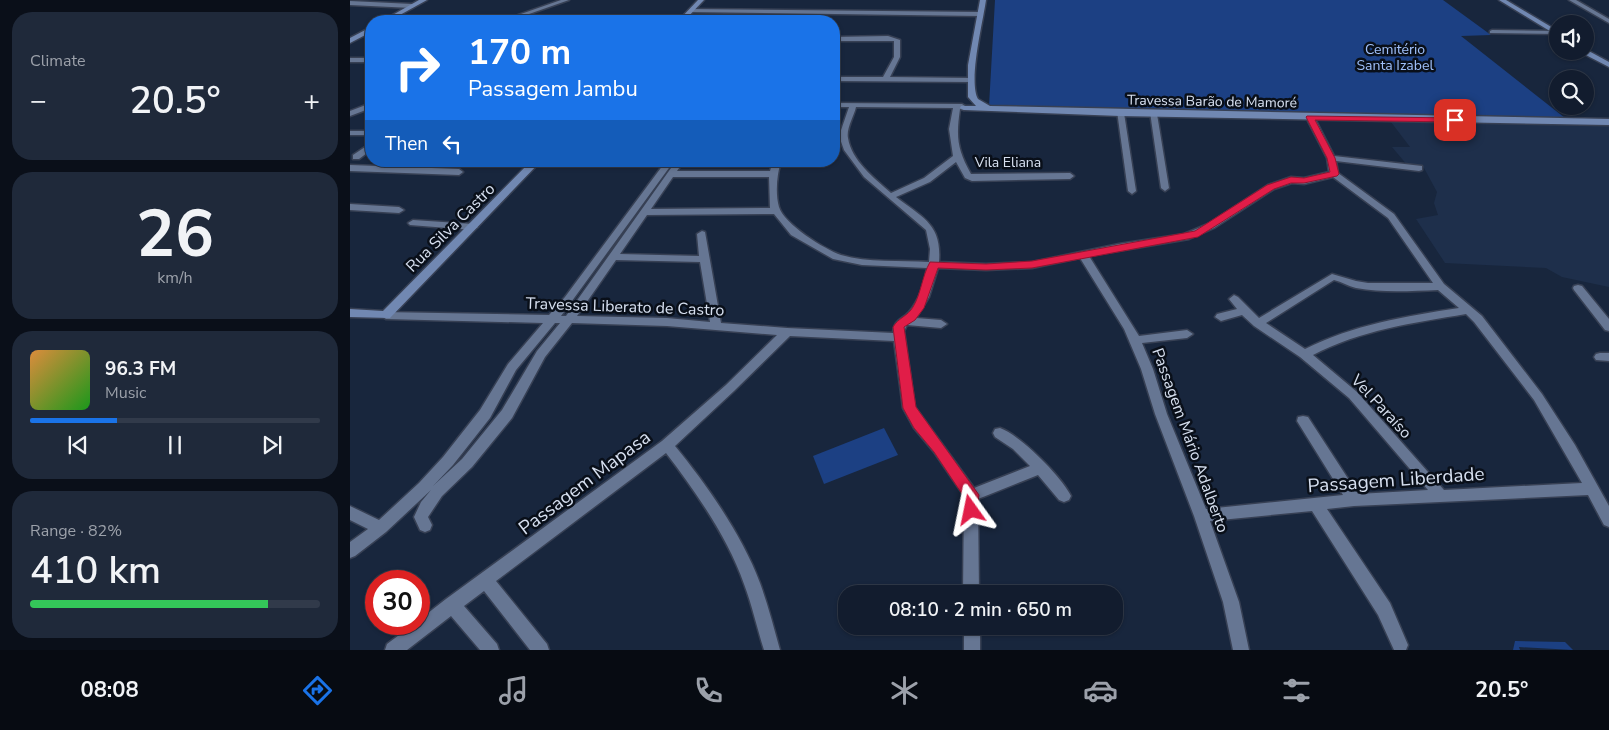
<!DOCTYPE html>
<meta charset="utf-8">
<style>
body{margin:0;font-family:"Nunito Sans",sans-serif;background:#1f293a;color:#f1f3f6;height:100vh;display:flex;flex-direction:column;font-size:19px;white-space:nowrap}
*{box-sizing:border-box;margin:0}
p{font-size:16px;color:#9ca1aa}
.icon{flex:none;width:28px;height:28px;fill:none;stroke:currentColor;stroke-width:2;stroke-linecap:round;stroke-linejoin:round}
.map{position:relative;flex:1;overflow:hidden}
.side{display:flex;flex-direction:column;gap:12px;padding:12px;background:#0a0f19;width:350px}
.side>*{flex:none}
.hud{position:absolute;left:15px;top:15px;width:475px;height:152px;border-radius:20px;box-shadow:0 1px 4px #0004,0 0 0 1px #313a4a;background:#1a73e8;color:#fff;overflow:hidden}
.fabs{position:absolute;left:1199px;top:15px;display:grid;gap:10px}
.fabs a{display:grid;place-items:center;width:45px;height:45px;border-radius:50%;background:#121c2e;box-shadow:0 1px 4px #0004,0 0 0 1px #313a4a;font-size:25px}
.speed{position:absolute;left:15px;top:570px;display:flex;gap:10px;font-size:25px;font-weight:700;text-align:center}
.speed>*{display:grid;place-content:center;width:65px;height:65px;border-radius:50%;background:#121c2e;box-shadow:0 1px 4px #0004,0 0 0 1px #313a4a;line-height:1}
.speed .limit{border:8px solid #d22;background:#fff;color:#111}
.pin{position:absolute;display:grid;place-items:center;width:42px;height:42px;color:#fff;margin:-21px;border-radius:10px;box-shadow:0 2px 8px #0006}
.me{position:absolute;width:55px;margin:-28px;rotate:348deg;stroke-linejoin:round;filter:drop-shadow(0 0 4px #0008)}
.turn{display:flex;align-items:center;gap:18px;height:105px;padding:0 20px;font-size:22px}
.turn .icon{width:65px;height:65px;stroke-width:2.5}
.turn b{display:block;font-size:35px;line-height:42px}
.then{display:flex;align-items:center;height:48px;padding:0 20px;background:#0003;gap:10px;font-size:19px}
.big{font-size:38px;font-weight:600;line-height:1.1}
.side .card{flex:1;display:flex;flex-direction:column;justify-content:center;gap:8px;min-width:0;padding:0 18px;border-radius:20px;background:#1f293a}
.side .dial{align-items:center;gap:0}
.dial b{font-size:65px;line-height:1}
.song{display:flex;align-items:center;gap:15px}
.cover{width:60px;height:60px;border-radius:8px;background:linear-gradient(135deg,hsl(30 70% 55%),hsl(120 70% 35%))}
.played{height:5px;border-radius:2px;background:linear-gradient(90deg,#1a73e8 30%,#313a4a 30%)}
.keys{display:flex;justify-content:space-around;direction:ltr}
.heat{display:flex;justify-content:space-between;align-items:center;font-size:28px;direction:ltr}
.charge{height:8px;border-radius:4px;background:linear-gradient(90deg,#34c759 82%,#313a4a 0)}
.trip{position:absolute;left:488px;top:585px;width:285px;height:50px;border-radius:20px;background:#121c2e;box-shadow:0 1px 4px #0004,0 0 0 1px #313a4a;font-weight:600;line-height:50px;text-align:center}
.dock{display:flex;height:80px;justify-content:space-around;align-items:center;background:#070b12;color:#9ca1aa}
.dock .icon{width:35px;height:35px}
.dock .active{color:#1a73e8}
.dock b{font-size:22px;color:#f1f3f6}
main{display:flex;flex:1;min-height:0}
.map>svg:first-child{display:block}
.built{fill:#1e2f4b}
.green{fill:#1c4083}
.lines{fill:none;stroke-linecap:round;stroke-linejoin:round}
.street-casing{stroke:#374054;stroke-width:3}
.secondary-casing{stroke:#374054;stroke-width:3}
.street{fill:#667693;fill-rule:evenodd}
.secondary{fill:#7188b2;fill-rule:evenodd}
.route{fill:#e11d48;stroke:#92132f}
.labels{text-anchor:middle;stroke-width:5;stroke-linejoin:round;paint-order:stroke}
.far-park-label{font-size:14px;fill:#a0c1fb;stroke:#090f19}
.far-street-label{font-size:14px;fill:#d7e0f0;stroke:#090f19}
.street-label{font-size:16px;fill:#d7e0f0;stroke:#090f19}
.near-street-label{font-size:19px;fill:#d7e0f0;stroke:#090f19}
</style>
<main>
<section class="side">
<div class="card"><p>Climate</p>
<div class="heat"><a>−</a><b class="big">20.5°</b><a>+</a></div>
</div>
<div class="card dial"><b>26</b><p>km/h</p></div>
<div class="card">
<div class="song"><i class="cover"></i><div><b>96.3 FM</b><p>Music</p></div></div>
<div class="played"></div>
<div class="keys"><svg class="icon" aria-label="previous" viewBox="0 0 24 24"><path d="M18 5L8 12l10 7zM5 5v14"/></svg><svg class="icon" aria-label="pause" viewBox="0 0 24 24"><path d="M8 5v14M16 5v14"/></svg><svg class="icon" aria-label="next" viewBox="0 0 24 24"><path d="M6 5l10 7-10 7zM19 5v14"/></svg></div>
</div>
<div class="card"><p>Range · 82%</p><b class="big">410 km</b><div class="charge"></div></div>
</section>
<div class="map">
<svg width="1259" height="650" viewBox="0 0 1259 650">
<rect width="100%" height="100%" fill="#18263d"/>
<path class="built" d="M1041,122l218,4v161l-47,-10 -16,-9 -101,-5 -29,-44 22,-4 -4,-12 3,-11 -13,-24 -16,-2 -16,-19h18z"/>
<g class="green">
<path d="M645,0h448l48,35 -30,1 104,82 -445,-7 -131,-5z"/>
<path d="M534,428l14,27 -74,29 -11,-28z"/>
<path d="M1165,641l50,1 8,8 -54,-3 1,3h-7z"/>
</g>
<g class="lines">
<defs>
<g id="street">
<path d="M211,0h8l-60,21h-8z"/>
<path d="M1219,0h7l33,19v4z"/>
<path d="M0,1l62,3 3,2 -3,2 -62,-3z"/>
<path d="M340,9l290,3 3,2 -3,2 -292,-4z"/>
<path d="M1142,30l64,1 2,3 -68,-1v-2z"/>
<path d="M538,36l12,4v17l-10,20 81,1 3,2 -3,2 -137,-1v-4h49l11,-20v-16h-60v-4z"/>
<rect x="0" y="58" width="21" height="4"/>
<path d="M21,103v5l-21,8v-5z"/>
<path d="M484,103l128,1 6,4 -4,2 -4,-1c-4,28 -3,40 11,65l99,-1 4,3 -4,3 -98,2 -7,-3 -9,-16 -26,20 -34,15c27,21 46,27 43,65l47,2 46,-2 87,-18 65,-10 24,-10 60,-39 23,-8 13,1 25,-6 -2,-14 -21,-41 4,-2 4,2 20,39 88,10v4l-3,1 -83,-10 2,12 56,41 50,70 38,32 60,78 33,51 34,61v21l-5,-2 -16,-30 -234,11 -27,3 63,94 18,42 -2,5h-12l-16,-35 -66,-104 -102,10 29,81 10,48h-16l-10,-48 -29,-86 -39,-102 -14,-45 -17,-40 -44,-71 -48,10 -46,2 -48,-2 -9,29 -13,21 25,2 6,4 -6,4 -34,-3 -3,6 11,76 59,81 56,-22 -17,-17 -18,-12 -2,-4 2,-4 5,-1c20,7 62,49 71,68l-2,4 -5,2 -5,-2 -21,-25 -60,24 1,95h-16l1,-98 -30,-44 -20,-24 -11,-20 -9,-67 -104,-5 -56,55 -59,55c32,39 67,89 85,137 8,22 14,45 20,67h-16c-7,-22 -12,-45 -20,-66 -16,-46 -48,-92 -78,-131l-170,128 51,63 2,6h-19l-46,-59 -20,15 33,38 2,6h-19l-29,-34 -44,34h-22l2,-6 27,-20h5v-4l27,-21 216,-158 64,-56 51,-50 -110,-9 -95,-3 -27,34 -33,61 -40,49 -30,29 -14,21 4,8 -2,5 -5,2 -5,-2 -6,-13 7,-15 10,-12 -45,42 -31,24 -5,2v-16l18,-13 -18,-9v-14l29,14 40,-37 24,-26 37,-47 28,-46 35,-41 -157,-4 -6,-4 2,-3 167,3 16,-18 101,-136h8l-113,155h5l110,-155h8l-7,10h93l3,-10h8c-4,13 -6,32 -2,46 5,17 45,42 62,48 27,8 59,5 88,7l1,-13 -4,-19 -62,-53 -20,-27 -5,-14 10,-29h-15zM506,107l97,1 -4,21 4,27 -29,22 -33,15c-16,-14 -40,-33 -43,-55 -2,-9 6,-22 8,-31zM323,177h96l1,31 -119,1zM983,177l55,41 45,65h-65l-12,-2 -24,-7 -73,44 -21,-21 -4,-2 -5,4 8,10 -20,5 -2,3 6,4 21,-6 12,11 46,31 49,41 79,92 -70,4 -50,-77 -5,-1 -5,1 -1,4 46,74 -137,14 -39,-95 -14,-45 -11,-26 45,-5 6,-4 -6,-4 -48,6 -50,-80 100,-17 25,-11 60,-39 18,-6 12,1zM424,214l17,21 42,24 29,6 65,3c-2,14 -8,33 -18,44 -7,8 -15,7 -16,21l-106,-5 -66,-5 -16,-91 -3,-1 -5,3 2,22 -79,-2 27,-39zM266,260l84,2 10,60 -43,-4 -90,-2zM984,280c8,2 14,6 22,8 26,5 55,3 82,2l21,18c-53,8 -106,17 -154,41l-39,-26zM1116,314l8,8 60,78 48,83 -138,7 -87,-98 -44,-37c48,-25 100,-32 153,-41zM205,323h5l-23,28 -35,59 -40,49 -29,27 20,-21 37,-47 26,-48z"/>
<path d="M767,111l7,2 12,78 -4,3 -4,-3z"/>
<path d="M800,112l7,2 12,74 -4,3 -4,-3z"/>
<rect x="0" y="131" width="21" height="4"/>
<path d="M18,145h3v5l-12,9h-6v-4z"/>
<path d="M0,165l109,4 4,3 -4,3 -109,-4z"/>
<path d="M0,204l49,3 5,3 -5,3 -49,-3z"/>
<path d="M63,220l60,4 5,3 -5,3 -63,-5 -2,-2z"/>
<path d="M1228,285l4,1 27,33v12l-4,-1 -31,-40 -1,-2 1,-2z"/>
<path d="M1250,353h9v8l-13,-1 -2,-3 2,-3z"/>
<rect x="614" y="626" width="16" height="24"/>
</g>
<g id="secondary">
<path d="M69,0h8l-38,21h-7z"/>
<path d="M348,0h6l-20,21h-6z"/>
<path d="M630,0h6c-3,22 -18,81 -8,99l12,7 619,13v6l-489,-9 -156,-6 -4,-2 1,-2h15l-8,-9v-32z"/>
<path d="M1149,0h7l52,31v5z"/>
<path d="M21,27v5l-21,11v-5z"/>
<path d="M1235,49l24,13v5l-27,-14z"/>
<path d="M181,161h10l-151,157 -40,-1v-8l33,2z"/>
</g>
</defs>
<use href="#street" class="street-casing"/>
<use href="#secondary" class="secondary-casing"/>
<use href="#street" class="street"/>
<use href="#secondary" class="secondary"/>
</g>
<path class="route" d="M957,116l148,2 4,2 -4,2 -140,-2 20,38 4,16 -2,2 -33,7h-13l-17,6 -76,48 -166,31 -46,2 -48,-2 -14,40 -9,12 -11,7 12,80 63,88 -3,20 -5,2 -6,-2 -2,-5 1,-13 -30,-45 -20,-24 -11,-20 -10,-81c5,-9 15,-11 20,-20 8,-13 9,-31 17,-45l56,2 46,-3 163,-30 72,-46 24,-8 13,1 26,-6 -3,-14 -21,-41z"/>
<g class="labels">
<g class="far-park-label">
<text x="1045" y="54">Cemitério<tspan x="1045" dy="16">Santa Izabel</tspan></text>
</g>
<g class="far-street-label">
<text transform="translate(862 101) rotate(1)" y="5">Travessa Barão de Mamoré</text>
<text x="658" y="167">Vila Eliana</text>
</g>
<g class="street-label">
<text transform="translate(100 227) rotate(-45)" y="6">Rua Silva Castro</text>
<text transform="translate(275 306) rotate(2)" y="6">Travessa Liberato de Castro</text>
<text transform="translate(1032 406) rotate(47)" y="6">Vel Paraíso</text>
<text transform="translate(841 440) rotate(70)" y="6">Passagem Mário Adalberto</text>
</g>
<g class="near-street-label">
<text transform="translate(1046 479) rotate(-4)" y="7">Passagem Liberdade</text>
<text transform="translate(234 482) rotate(-37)" y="7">Passagem Mapasa</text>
</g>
</g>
</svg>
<div class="fabs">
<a><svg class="icon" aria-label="sound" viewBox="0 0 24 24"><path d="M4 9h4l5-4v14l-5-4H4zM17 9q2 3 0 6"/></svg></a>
<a><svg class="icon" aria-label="search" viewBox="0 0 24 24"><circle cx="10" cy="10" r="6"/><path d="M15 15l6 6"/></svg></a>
</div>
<div class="speed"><div class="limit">30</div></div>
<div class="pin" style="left:1105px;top:120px;background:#d93025"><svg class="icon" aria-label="arrive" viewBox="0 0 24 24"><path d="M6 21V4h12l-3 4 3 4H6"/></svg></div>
<svg class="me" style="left:621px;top:510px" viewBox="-20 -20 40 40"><path d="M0-17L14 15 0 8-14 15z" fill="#e11d48" stroke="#fff" stroke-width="4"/></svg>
<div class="trip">08:10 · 2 min · 650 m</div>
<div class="hud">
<div class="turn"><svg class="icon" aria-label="right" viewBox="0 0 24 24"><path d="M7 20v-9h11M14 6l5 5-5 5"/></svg><div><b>170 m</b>Passagem Jambu</div></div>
<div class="then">Then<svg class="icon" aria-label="left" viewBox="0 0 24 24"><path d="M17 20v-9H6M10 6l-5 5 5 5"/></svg></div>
</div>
</div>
</main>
<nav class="dock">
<b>08:08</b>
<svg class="icon active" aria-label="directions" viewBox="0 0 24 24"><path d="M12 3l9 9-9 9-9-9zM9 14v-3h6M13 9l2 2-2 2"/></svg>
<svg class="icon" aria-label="music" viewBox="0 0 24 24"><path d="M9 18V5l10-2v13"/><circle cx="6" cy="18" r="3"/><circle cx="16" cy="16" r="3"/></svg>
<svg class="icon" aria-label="phone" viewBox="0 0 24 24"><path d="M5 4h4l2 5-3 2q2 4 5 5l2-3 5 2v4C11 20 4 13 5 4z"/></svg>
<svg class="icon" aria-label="climate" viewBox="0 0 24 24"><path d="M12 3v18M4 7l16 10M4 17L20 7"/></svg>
<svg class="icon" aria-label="car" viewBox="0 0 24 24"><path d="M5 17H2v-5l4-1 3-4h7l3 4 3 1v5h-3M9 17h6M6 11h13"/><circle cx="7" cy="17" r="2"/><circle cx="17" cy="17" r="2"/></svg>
<svg class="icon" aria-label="filters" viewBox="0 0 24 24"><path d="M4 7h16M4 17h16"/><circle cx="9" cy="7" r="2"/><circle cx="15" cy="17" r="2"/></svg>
<b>20.5°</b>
</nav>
